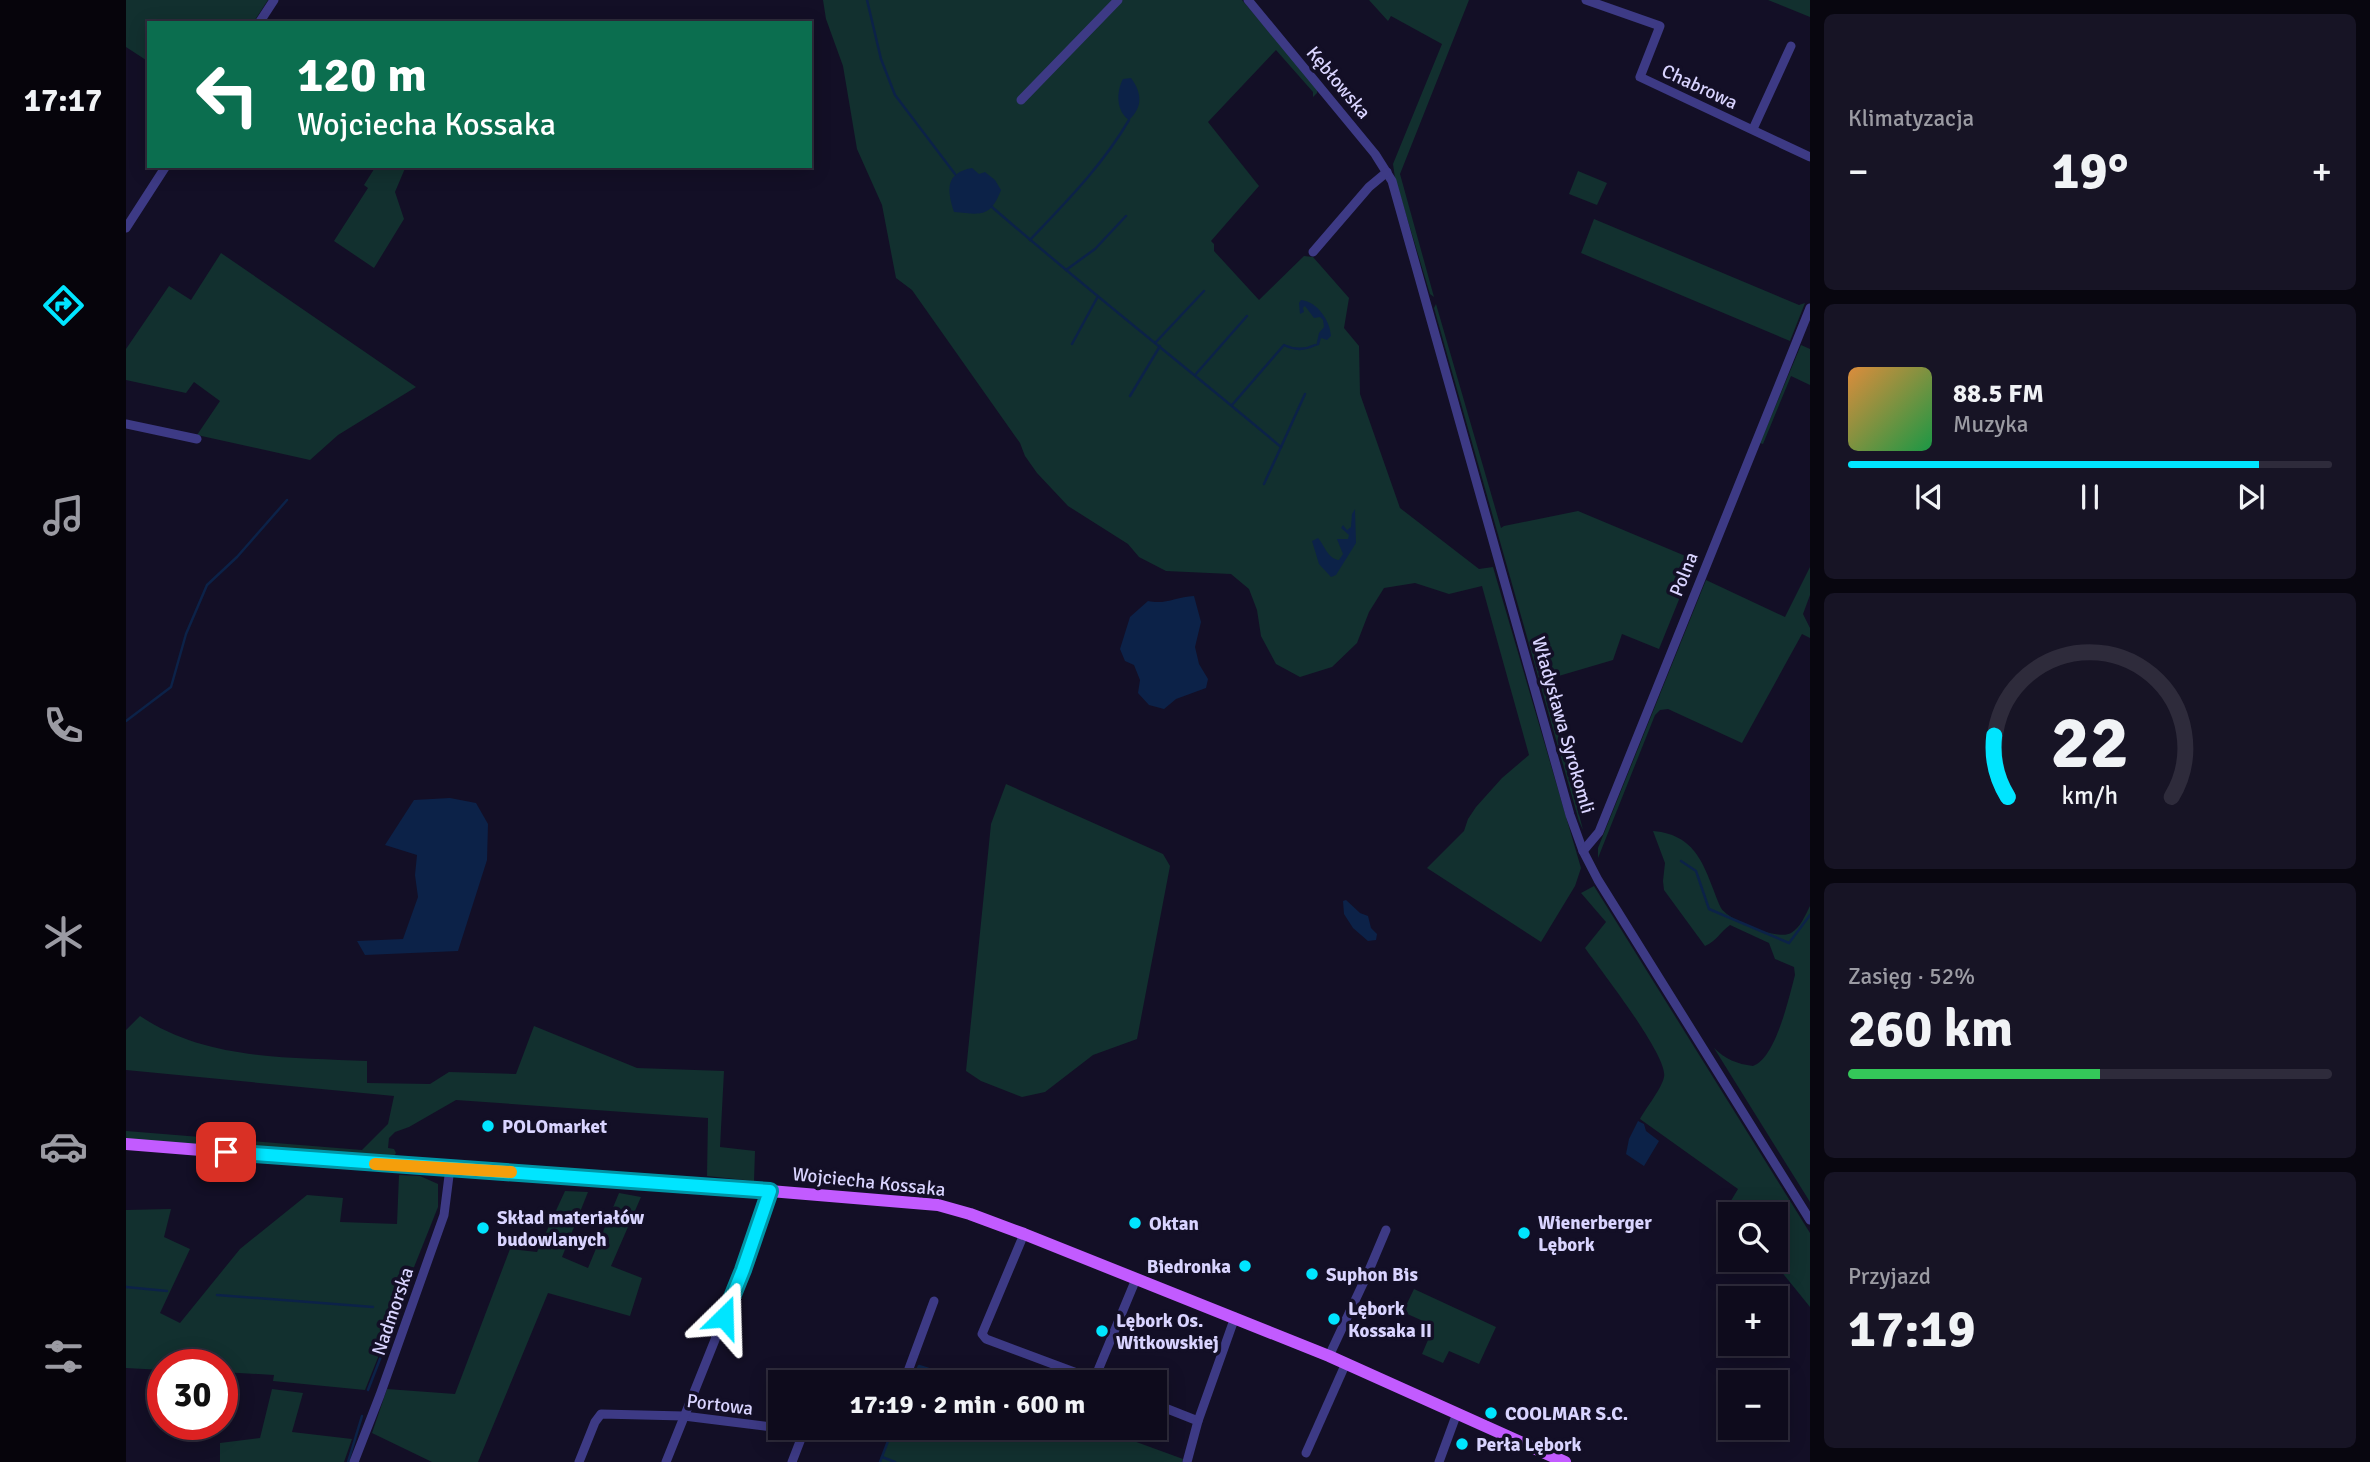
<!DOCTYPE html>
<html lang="pl">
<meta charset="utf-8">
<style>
body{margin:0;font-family:Signika,sans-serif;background:#171425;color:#f1f3f6;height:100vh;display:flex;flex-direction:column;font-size:26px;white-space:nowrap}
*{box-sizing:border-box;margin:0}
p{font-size:23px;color:#9b9ba3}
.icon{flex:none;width:38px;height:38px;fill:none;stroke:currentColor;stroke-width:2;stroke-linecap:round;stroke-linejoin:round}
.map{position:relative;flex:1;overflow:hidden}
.details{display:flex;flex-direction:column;gap:14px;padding:14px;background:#08060f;width:560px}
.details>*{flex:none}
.guide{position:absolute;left:21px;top:21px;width:665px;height:147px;border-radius:0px;box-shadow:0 4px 18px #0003,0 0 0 2px #2e2b3b;background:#0b6e4f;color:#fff;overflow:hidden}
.buttons{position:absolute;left:1592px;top:1202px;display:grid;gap:14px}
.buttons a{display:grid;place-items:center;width:70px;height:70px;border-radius:0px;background:#0e0b1c;box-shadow:0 4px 18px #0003,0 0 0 2px #2e2b3b;font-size:35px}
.speed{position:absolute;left:21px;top:1349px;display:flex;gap:14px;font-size:35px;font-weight:700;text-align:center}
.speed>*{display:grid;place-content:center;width:91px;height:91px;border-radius:50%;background:#0e0b1c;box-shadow:0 4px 18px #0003,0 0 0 2px #2e2b3b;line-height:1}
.speed .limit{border:10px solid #d22;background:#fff;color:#111}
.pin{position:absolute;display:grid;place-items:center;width:60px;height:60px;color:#fff;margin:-30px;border-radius:14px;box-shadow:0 4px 10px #0006}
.me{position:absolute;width:77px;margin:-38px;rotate:22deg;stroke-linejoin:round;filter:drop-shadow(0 0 5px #0008)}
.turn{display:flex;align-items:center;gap:24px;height:147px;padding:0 35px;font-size:32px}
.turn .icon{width:91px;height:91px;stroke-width:2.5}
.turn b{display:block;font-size:49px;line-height:60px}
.big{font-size:52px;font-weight:700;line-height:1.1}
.details .widget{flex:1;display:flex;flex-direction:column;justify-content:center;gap:10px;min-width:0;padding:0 24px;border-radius:10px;background:#171425}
.details .dial{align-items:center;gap:0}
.dial svg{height:182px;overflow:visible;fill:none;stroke:#2e2b3b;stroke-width:7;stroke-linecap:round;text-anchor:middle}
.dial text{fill:#f1f3f6;stroke:none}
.song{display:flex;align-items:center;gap:21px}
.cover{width:84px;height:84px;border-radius:10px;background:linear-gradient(135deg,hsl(30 70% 55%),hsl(140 70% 35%))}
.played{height:7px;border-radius:4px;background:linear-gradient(90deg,#00e5ff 85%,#2e2b3b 85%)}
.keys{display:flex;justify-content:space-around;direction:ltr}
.heat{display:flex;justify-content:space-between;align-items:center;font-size:38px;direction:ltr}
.charge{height:10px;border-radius:5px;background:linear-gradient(90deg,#34c759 52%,#2e2b3b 0)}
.trip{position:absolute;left:642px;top:1370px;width:399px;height:70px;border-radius:0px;background:#0e0b1c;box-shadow:0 4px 18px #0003,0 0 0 2px #2e2b3b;font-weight:700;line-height:70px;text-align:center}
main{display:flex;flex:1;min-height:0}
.tabs{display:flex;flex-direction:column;width:126px;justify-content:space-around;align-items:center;background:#06040b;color:#9b9ba3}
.tabs .icon{width:49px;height:49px}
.tabs .on{color:#00e5ff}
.tabs b{font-size:32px;color:#f1f3f6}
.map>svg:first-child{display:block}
.green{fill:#12302f}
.water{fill:#0c2248}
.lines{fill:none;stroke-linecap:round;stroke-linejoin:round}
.stream{stroke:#0c2248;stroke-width:2.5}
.minor{stroke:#3d3a85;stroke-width:9}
.major{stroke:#c25bff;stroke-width:12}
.route-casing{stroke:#0095a6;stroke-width:18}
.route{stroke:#00e5ff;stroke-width:12}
.slow{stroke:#f59e0b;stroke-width:12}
.poi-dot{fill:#00e5ff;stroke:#130f26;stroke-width:2.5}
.labels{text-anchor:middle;stroke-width:7;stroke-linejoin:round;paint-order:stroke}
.street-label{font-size:19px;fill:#d9d4ff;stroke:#130f26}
.poi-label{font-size:19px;font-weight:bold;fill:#d9d4ff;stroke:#130f26;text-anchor:start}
</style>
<main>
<nav class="tabs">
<b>17:17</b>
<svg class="icon on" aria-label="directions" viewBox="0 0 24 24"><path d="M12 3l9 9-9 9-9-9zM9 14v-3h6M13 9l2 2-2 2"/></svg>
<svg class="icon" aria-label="music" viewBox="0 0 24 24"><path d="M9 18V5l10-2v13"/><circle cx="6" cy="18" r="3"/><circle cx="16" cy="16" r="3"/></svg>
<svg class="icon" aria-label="phone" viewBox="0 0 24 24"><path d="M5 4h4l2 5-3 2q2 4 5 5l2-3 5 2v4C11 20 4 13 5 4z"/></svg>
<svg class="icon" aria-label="climate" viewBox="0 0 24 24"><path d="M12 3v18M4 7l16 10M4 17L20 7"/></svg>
<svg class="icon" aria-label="car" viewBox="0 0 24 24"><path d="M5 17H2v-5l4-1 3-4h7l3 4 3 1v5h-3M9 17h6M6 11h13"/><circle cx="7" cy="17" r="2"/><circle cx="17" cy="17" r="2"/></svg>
<svg class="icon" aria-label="filters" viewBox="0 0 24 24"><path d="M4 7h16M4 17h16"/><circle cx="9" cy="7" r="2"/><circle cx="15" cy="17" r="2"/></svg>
</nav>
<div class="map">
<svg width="1684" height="1462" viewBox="0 0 1684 1462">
<rect width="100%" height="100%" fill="#130f26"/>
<g class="green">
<path d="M0,0h142l-15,23h-104v39l-23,-15z"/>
<path d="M697,0h419l75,88v5l-4,4v-5l-37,-42 -68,72 51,64 -48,55 3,3v7l45,49 45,-44 9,1 36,41 -5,30 15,18 1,48 40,114 79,61 14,-2 88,301 -6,18 -34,56 -114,-74 37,-37 4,-12 8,-12 26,-29 27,-23 -47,-169 -33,8 -34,-11 -31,5 -15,24 -12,31 -25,24 -32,10 -24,-13 -15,-28 -4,-26 -8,-21 -18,-15 -65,-3 -27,-14 -11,-13 -60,-38 -31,-33 -12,-17 -5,-13 -108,-153 -16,-12 -14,-73 -25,-56 -14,-83 -17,-47z"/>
<path d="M1243,0h100l-69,174 34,123 -4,-3 -35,-116 -2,-14 49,-120 -51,-28 -3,5z"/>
<path d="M1642,0h42v17z"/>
<path d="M250,166h30l-11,26 9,27 -30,49 -40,-27 34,-53 -4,-3z"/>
<path d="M1452,171l29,12 -10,22 -28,-11z"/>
<path d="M1468,219l205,86 6,-2 -15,38 -209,-88z"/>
<path d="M95,253l195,134 -78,48 -28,25 -113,-25 23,-34 -26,-19 -8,11 -60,-13v-31l43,-63 22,14z"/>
<path d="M1310,304l65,224 3,-2 74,-15 117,49 -36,89 -37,-15 -9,26 -68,20 38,150 -4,-9 -145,-513z"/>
<path d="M1675,345l9,4v36l-19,-9 -28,68 -3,-1z"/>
<path d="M1684,567v28l-7,19 7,14v10l-8,-4 -60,109 -74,-34 -8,1 -5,5 -57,143v-10l108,-268 79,37z"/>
<path d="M880,784l157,70 7,12 -33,173 -44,16 -48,37 -23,5 -41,-16 -15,-10 25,-247z"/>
<path d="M1527,831c47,4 52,40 68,77 7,12 57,33 70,25 9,-5 14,-17 19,-27v296l-96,-154c11,11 23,16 39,18 23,-8 36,-69 42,-91l-1,-8 -19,-8 -6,-16 -39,-18c-11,8 -12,15 -25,21l-41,-56 -1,-9 2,-18z"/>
<path d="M1468,886l216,347v74l-38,-47h4v-46h-45v17l-14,-7 21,-35 -98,-70c6,-11 22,-31 24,-42 5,-20 -65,-109 -79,-129l21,-26 -25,-29z"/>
<path d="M14,1016c67,45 150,41 227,45v22l63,1 19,-12 67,2 18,-48 103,42 87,3 -4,76 35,4 -1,30 -47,-5 1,-58 -252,-18 -47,27 -14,5 -6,6 -1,10 6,1 2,4 -2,3 -43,-3 -1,2 -16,1 -208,-16v-9l236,19 26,-26 6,-28 -268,-26v-40z"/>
<path d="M273,1175l21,1 18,8v23l-73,183 -92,-9 1,-6 -52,-3v-7h-59v5l-37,-2v-158l45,-1 -7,28 26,12 -30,64 20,10 60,-74 67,-54 36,3 -3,24 57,2z"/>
<path d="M439,1191l23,1 -26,65 26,11 31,-75 22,4 -30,69 31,12 -12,38 -82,-23 -70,169h-46l-60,-29 15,-44 68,5 55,-145 27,3z"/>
<path d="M1288,1289l82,38 -17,37 -30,-13 -6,12 -21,-9 12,-28 -31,-14z"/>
<path d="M793,1366l6,1 45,15h-59z"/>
<path d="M146,1389l31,4 -11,39 60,7 -8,23h-124v-19l40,-5z"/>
<path d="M767,1428h205l85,31 -1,3h-302z"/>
</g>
<g class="water">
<path d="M1005,78c11,15 12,29 -2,42 -13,-9 -13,-28 -6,-41z"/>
<path d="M846,168l7,6 6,-2 10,8 6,10c-11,29 -21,24 -47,22 -7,-22 -9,-39 18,-44z"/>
<path d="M1175,300c17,2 29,21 30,36l-4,4 -6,-2 -2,7 -3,1 3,-13 5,-6 -1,-7 -3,-3 -6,1 -9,-12 -2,2 1,4 -4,2 -1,-11z"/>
<path d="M1229,509l1,34 -20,32 -5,2 -12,-13 -7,-23 6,-3c7,8 10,21 21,22l4,-6 -6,-15h11l1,-4 -8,-7 2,-3 4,5 4,-3 1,-13z"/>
<path d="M1068,596l7,26 -6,25 4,17 9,15 -2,9 -30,11 -12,10 -15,-4 -11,-12 2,-13 -6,-15 -9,-4 -5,-12 10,-32 18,-16c17,4 28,-4 46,-5z"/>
<path d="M324,798l26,5 12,21 -1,36 -29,91 -93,4 -8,-14 46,-2 15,-42 -3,-22 2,-20 -32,-10 29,-45z"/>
<path d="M1220,900l14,13 8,3 3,12 6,6 -1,6 -8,1 -15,-13 -9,-14 -1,-13z"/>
<path d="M1512,1121l6,3 2,7 13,10 -15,25 -18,-12 3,-15z"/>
</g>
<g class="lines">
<g class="stream">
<path d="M741,0l14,59 14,36 60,79"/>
<path d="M866,207c94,82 193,159 289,240l24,-53"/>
<path d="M904,240c36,-38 72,-74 99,-120"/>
<path d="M940,270l29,-21 31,-33"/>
<path d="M1030,342l48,-51"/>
<path d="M946,344l25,-46"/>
<path d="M1069,375l52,-59"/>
<path d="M1004,396l30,-50"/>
<path d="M1106,405l52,-60c10,5 21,5 31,0"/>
<path d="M1138,484l17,-37"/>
<path d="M0,721l45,-34 15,-53 21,-49 30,-28 50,-57"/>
<path d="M1555,861l15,10 13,38 80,34 21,-28"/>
<path d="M0,1287l41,4"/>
<path d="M91,1295l156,12"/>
<path d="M785,1382l8,-16 51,16"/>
<path d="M242,1390l34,-88"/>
<path d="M756,1457l13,5"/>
<path d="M222,1462l14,-46"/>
<path d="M754,1462l13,-34"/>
</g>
<g class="minor">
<path d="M1122,0l127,154 17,27 178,634 13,36 15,29 212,340"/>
<path d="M1460,0l74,26 -20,51 170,80"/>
<path d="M133,23l15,-23"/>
<path d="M895,100l97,-100"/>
<path d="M1627,129l38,-83"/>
<path d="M0,228l40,-62"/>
<path d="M1187,252l56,-65 18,-15"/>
<path d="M0,424l71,15"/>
<path d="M1457,851l16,-19 211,-524"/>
<path d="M898,1234l-42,100 4,5 115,43"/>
<path d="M1203,1356l38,-81 19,-45"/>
<path d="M968,1380l42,-101"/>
<path d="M778,1382l30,-81"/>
<path d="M1029,1404l43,17"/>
<path d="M1180,1453l40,-90"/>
<path d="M228,1462l26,-67 64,-180 6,-47"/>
<path d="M453,1462l16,-40 6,-8 83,2 120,15 73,3 8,-6"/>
<path d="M540,1462l77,-192 27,-79"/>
<path d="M666,1462l12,-31"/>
<path d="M1061,1462l11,-41 37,-104"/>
<path d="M1313,1462l18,-49"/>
</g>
<path class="major" d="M0,1144l234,19 410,28 168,14 32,9 54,20 305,122 236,106"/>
</g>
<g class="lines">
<defs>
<path id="route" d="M100,1152l544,39 -27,79 -19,47"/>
</defs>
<use href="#route" class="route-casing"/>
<use href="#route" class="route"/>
<path class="slow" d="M249,1164l136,8"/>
</g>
<g class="poi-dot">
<circle cx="362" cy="1126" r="7"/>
<circle cx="1009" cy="1223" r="7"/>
<circle cx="357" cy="1228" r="7"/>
<circle cx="1398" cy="1233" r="7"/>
<circle cx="1119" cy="1266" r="7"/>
<circle cx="1186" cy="1274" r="7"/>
<circle cx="1208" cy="1319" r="7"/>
<circle cx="976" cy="1331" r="7"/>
<circle cx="1365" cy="1413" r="7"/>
<circle cx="1336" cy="1444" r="7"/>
</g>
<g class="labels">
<g class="street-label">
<text transform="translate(1213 82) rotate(50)" y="7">Kębłowska</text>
<text transform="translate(1574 86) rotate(25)" y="7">Chabrowa</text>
<text transform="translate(1557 574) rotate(-68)" y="7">Polna</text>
<text transform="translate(1438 725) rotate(74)" y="7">Władysława Syrokomli</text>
<text transform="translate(743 1181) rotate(6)" y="7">Wojciecha Kossaka</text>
<text transform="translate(266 1311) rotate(-71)" y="7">Nadmorska</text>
<text transform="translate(594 1404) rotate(7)" y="7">Portowa</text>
</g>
<g class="poi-label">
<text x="376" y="1133">POLOmarket</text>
<text x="371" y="1224">Skład materiałów<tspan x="371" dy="22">budowlanych</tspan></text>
<text x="1412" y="1229">Wienerberger<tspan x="1412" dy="22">Lębork</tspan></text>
<text x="1023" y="1230">Oktan</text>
<text x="1105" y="1273" text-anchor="end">Biedronka</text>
<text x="1200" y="1281">Suphon Bis</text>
<text x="1222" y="1315">Lębork<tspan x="1222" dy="22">Kossaka II</tspan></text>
<text x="990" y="1327">Lębork Os.<tspan x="990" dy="22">Witkowskiej</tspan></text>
<text x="1379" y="1420">COOLMAR S.C.</text>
<text x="1350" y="1451">Perła Lębork</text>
</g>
</g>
</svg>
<div class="buttons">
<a><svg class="icon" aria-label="search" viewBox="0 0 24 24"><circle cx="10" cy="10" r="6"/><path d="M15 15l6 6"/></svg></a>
<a>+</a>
<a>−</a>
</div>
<div class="speed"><div class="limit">30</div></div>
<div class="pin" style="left:100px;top:1152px;background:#d93025"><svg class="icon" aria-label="arrive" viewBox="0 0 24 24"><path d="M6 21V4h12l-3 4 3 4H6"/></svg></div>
<svg class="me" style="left:598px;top:1317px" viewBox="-20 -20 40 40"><path d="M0-17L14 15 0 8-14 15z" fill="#00e5ff" stroke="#fff" stroke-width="4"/></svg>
<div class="trip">17:19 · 2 min · 600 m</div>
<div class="guide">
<div class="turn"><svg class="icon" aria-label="left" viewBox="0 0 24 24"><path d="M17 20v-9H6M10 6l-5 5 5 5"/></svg><div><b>120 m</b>Wojciecha Kossaka</div></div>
</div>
</div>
<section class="details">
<div class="widget"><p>Klimatyzacja</p>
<div class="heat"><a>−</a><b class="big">19°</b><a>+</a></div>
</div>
<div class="widget">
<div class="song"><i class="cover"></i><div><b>88.5 FM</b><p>Muzyka</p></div></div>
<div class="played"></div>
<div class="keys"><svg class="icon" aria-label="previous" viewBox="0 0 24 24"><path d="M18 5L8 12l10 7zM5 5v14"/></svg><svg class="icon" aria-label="pause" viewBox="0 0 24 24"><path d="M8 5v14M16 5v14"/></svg><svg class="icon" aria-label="next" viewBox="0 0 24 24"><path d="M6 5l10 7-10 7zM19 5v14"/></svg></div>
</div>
<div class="widget dial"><svg viewBox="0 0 100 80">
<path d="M14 69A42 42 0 1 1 86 69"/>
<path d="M14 69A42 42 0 0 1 8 42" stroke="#00e5ff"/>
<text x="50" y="56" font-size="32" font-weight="700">22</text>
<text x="50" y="72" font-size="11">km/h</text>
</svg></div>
<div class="widget"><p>Zasięg · 52%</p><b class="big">260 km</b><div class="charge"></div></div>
<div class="widget"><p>Przyjazd</p><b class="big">17:19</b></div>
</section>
</main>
